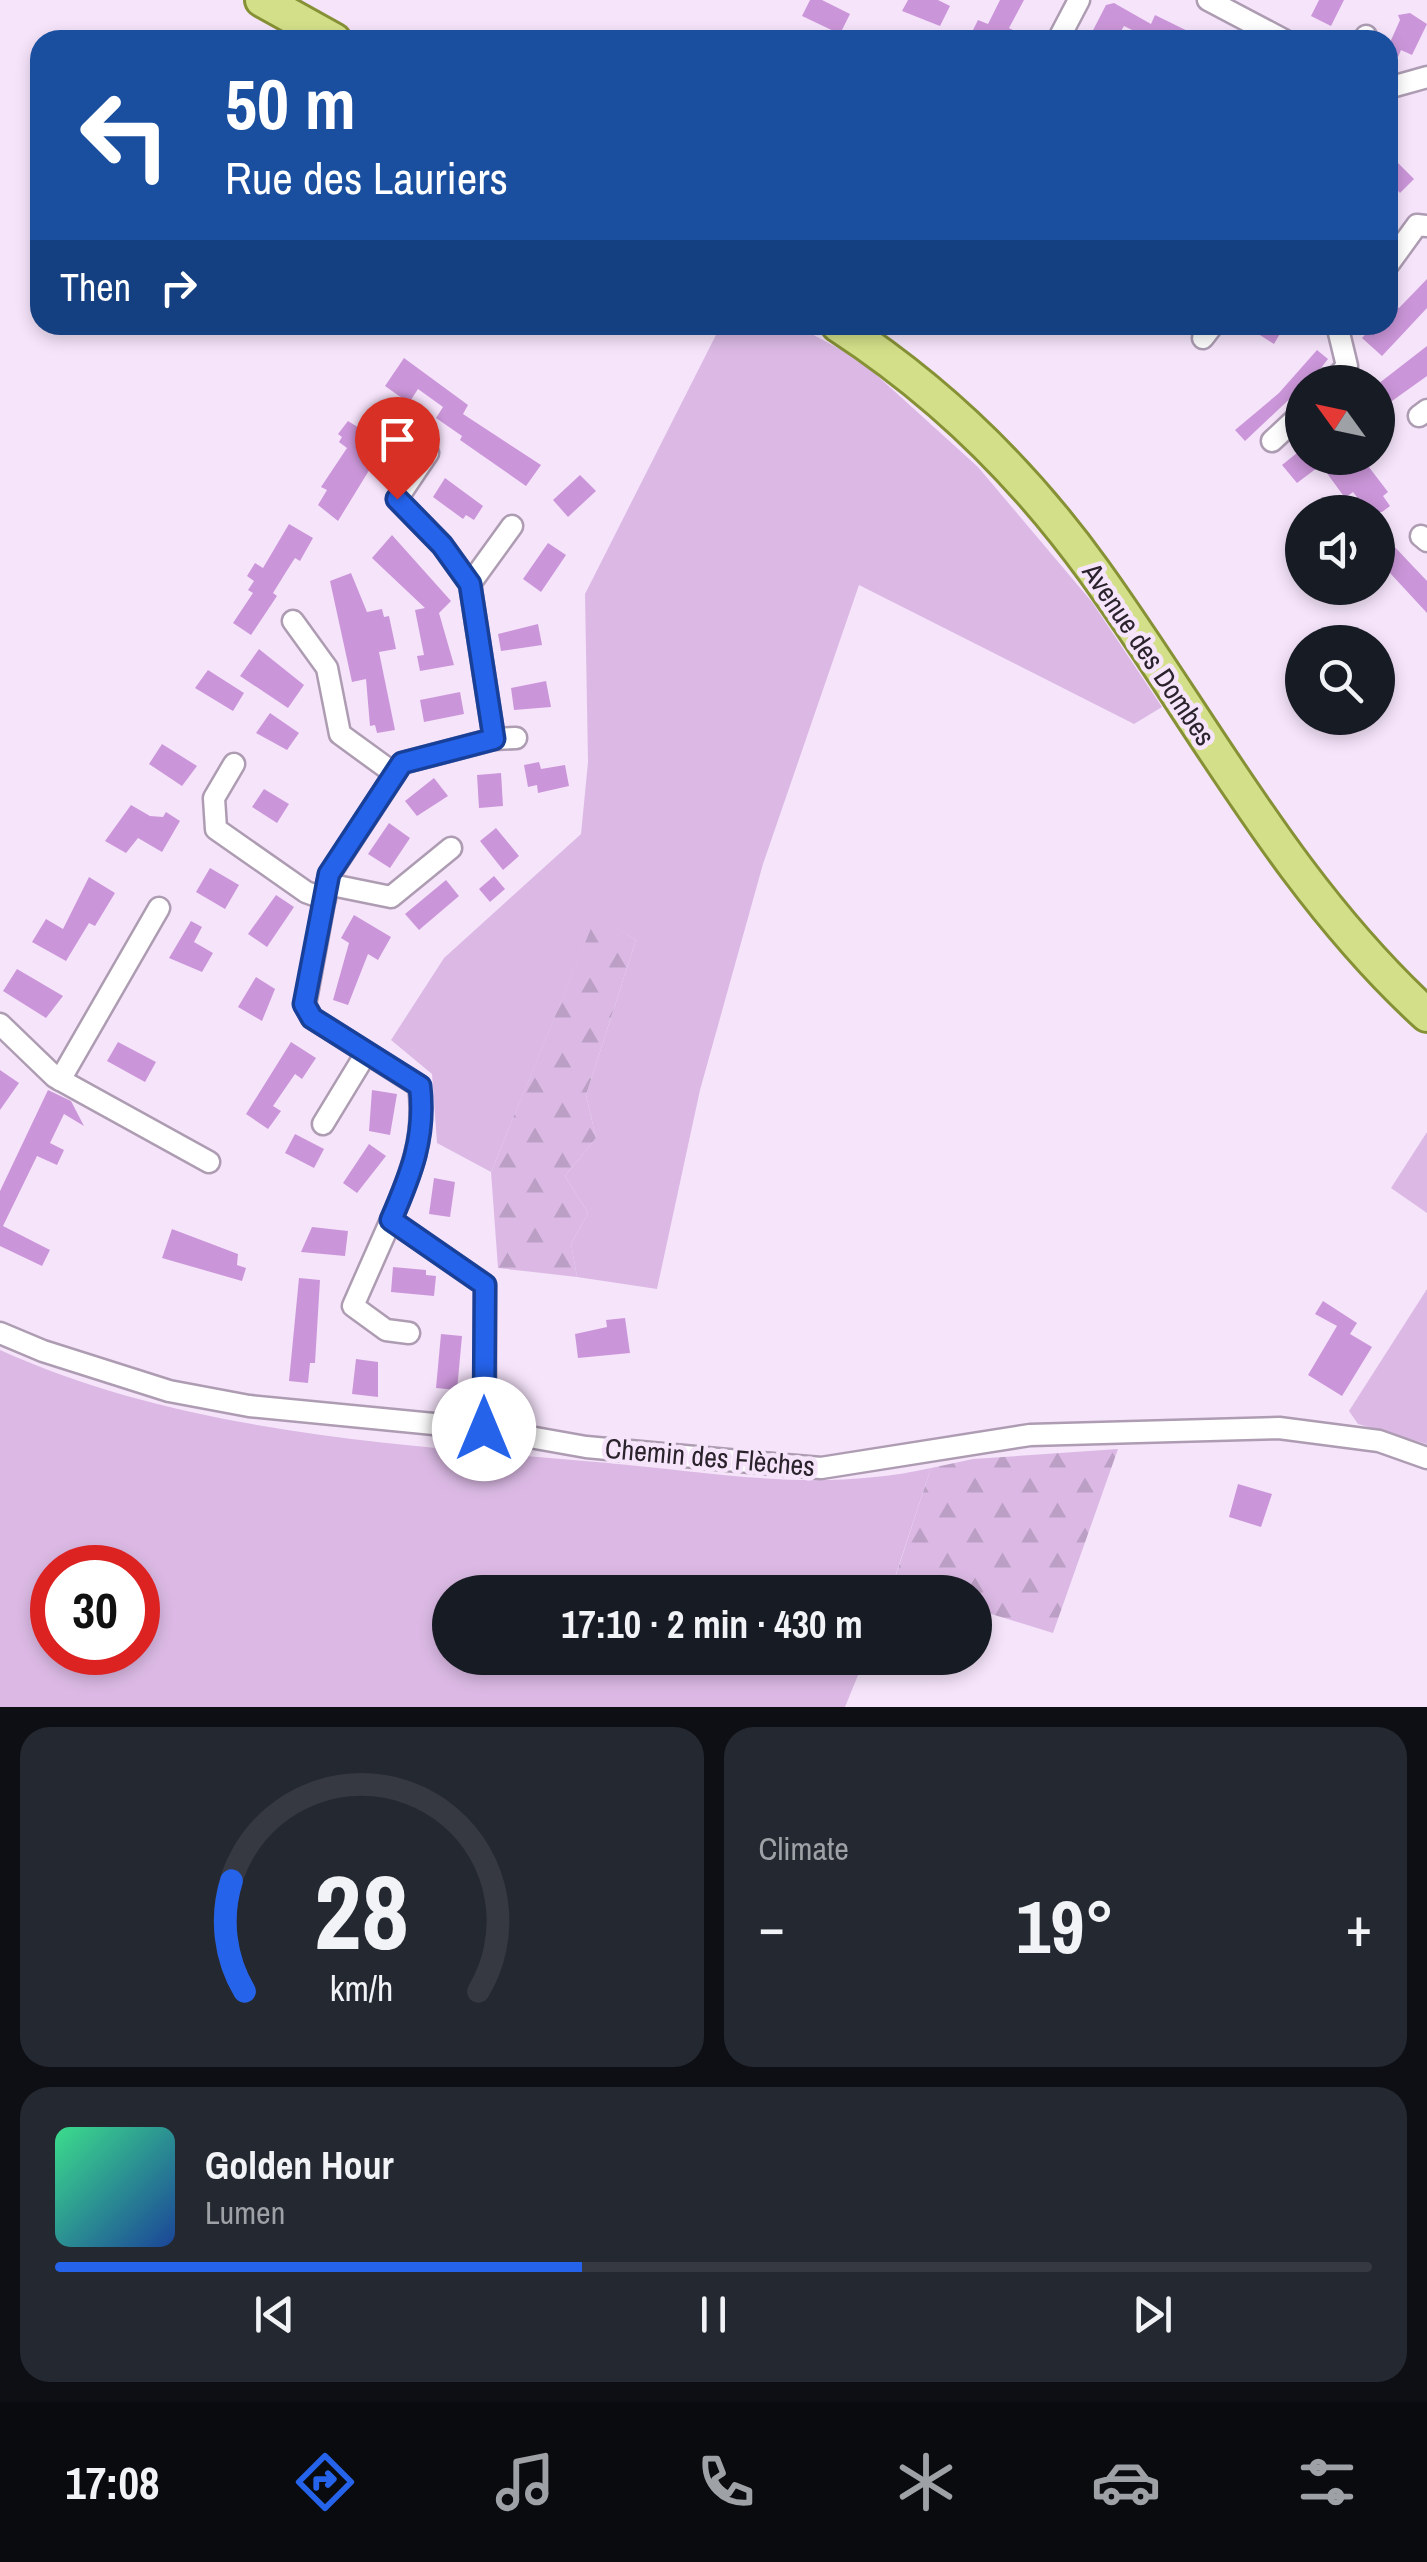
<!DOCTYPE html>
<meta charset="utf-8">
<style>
body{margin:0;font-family:"Archivo Narrow",sans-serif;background:#242831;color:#f1f3f6;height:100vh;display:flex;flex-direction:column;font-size:38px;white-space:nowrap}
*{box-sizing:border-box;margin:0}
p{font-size:32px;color:#9ea1a6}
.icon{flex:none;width:55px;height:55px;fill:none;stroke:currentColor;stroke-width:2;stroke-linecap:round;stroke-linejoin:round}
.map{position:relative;height:1707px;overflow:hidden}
.side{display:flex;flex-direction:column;gap:20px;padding:20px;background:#0d0f14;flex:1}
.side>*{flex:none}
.top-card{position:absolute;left:30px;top:30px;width:1368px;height:305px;border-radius:30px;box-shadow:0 5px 15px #0003;background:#1a4fa0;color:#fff;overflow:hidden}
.needle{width:65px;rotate:303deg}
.controls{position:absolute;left:1285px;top:365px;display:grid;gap:20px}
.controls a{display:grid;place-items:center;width:110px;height:110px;border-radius:50%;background:#171b24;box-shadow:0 5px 15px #0003;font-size:50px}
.speed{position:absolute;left:30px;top:1545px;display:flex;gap:20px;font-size:50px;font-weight:700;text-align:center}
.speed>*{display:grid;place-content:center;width:130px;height:130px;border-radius:50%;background:#171b24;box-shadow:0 5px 15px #0003;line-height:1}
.speed .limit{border:15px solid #d22;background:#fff;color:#111}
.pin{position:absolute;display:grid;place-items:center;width:85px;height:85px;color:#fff;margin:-102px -42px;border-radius:50% 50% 50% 0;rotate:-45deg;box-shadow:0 0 10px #0007}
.pin .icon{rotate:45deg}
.me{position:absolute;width:110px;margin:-55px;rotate:0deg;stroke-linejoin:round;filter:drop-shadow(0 0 8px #0008)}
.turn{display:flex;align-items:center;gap:35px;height:210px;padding:0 30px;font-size:45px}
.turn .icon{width:130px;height:130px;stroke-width:2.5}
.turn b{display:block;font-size:70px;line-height:85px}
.then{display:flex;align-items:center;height:95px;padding:0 30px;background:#0003;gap:20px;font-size:38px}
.big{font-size:75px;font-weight:700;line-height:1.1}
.side .tile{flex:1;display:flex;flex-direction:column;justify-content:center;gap:15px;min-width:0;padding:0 35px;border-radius:30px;background:#242831}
.side .dial{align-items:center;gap:0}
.dial svg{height:260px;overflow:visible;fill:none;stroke:#363941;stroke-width:7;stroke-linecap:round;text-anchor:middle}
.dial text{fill:#f1f3f6;stroke:none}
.song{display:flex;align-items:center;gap:30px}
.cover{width:120px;height:120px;border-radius:15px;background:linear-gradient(135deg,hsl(150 70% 55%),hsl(220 70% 35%))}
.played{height:10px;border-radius:5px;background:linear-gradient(90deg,#2563eb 40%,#363941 40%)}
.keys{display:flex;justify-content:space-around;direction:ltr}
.heat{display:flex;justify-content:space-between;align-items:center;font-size:55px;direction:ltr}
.side .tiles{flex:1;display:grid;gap:20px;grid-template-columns:1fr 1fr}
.tile:last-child{grid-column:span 2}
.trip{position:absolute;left:432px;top:1575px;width:560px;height:100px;border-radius:50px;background:#171b24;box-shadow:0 5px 15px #0003;font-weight:700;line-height:100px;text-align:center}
.tab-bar{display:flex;height:160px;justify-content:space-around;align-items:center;background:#090b0e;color:#9ea1a6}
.tab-bar .icon{width:70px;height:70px}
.tab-bar .on{color:#2563eb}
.tab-bar b{font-size:45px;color:#f1f3f6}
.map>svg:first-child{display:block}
.green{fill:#dbb9e4;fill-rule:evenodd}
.forest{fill:url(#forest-firs)}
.building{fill:#cb96d9}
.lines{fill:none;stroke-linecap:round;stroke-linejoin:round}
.street-casing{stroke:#ad9cb2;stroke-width:25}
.primary-casing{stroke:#869136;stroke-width:38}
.street{stroke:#fff;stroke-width:20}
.primary{stroke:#d4e089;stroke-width:32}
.route-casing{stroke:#184099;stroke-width:25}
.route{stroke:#2563eb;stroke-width:18}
.labels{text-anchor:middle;stroke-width:9;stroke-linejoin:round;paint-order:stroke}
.street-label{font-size:28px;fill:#2a232c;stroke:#f6e4fb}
</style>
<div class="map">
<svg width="1427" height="1707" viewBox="0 0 1427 1707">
<defs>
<pattern id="forest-firs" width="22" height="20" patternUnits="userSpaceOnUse" patternTransform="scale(2.5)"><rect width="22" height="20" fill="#dbb9e4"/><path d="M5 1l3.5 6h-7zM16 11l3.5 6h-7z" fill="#bc9fc4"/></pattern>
</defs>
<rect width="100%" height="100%" fill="#f6e4fb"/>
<g class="green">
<path d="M721,325h74l65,35 118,107 114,135 70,105 -28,17 -275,-139 -96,279 -63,226 -43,199 -80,-12 -6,-33 17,-31 -23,-37 31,-38 -10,-43 50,-155 -40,-23 -105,255 -54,-29 -5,-69 -41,-34 53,-82 137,-124 7,-72 -3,-168z"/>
<path d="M1427,1132v81l-36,-25z"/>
<path d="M1427,1289v155l-69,-20 -9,-13z"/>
<path d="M0,1350c188,85 404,95 608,113 111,10 211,30 323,5l-41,124h-440v66h415l-20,49h-845zM52,1568h86v84h-86z"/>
</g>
<g class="forest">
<path d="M596,916l40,24 -50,155 10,43 -31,38 23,37 -17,31 6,33 -79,-9 -7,-96z"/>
<path d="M1118,1449l-65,184 -78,-24v-17h-53l-29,-8 38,-116 42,-9z"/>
</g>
<g class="building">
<path d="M810,0h12l28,14 -10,20 -38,-18z"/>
<path d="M908,0h30l12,6 -10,20 -38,-15z"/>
<path d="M1000,0h24l-15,28 23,12h-64l10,-20 10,4z"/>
<path d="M1319,0h25l-13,26 -20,-10z"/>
<path d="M1114,3l37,21 4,-9 51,25h-54l-28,-14 -8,14h-28l18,-35z"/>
<path d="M1410,13l17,11 -15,31 -11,-5 -3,7 -10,-4v-6l12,-27 -2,-5z"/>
<path d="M1388,153l26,26 -14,14 -12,-13z"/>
<path d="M1427,279v29l-45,48 -20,-18 12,-13h14v-14l6,-7 5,4z"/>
<path d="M1244,325h41l-11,19z"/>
<path d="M1427,346v30l-49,35v-27z"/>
<path d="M1317,350l11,9 -11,14 -72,68 -10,-11 44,-37z"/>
<path d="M404,358l64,47 -5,9 78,51 -15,21 -66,-46 2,-4 -26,-18 7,-11 -25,-18 -9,14 -24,-17z"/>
<path d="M348,421l45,28 -10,15 -7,-5 -38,62 -20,-16 9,-15 -6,-3 26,-39 -8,-6 3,-5 -4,-3z"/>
<path d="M1302,449v9h60l26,34 -5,4 7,10 -8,6h-13l-16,-20 -8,6 -24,-33 -24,18 -15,-18z"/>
<path d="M580,475l16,16 -28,26 -15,-17z"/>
<path d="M445,478l38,28 -9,14 -8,-5 -3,4 -30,-22z"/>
<path d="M289,524l24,14 -13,23 -5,-3 -9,14 -13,21 4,3 -26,39 -18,-12 20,-30 -5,-3 6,-9 -7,-5 8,-13 8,5z"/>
<path d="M392,535l59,66 -12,12 15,52 -34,6 -3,-15 7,-1 -9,-45 10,-2 -53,-50z"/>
<path d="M1390,542l37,39v32l-49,-53z"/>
<path d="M548,543l18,12 -25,37 -18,-13z"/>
<path d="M351,573l16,39 15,-3 2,8 5,-1 7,33 -17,3 16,78 -18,3 -2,-8 -5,1 -4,-47 -14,3 -22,-101z"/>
<path d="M538,624l4,21 -41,6 -3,-17z"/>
<path d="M259,649l45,36 -16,23 -48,-32z"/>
<path d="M208,670l36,23 -11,18 -38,-23z"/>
<path d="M546,681l5,26 -37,3 -3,-22z"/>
<path d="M460,692l4,22 -40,8 -4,-22z"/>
<path d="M270,713l29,20 -12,17 -31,-17z"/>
<path d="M162,744l35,22 -15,20 -33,-22z"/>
<path d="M539,762l2,7 24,-4 4,21 -31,7 -1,-8 -9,2 -4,-22z"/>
<path d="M501,773l2,33 -24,2 -2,-33z"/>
<path d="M434,778l14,18 -31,20 -12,-15z"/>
<path d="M264,789l25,15 -12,19 -25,-16z"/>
<path d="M131,805l19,11 13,1 3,-5 14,9 -18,31 -24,-14 -12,15 -21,-12z"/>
<path d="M389,823l21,15 -20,30 -22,-14z"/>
<path d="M496,828l23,28 -16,14 -23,-29z"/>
<path d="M210,868l29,17 -14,24 -29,-17z"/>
<path d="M494,876l11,13 -15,13 -11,-13z"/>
<path d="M89,877l26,16 -20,33 -6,-3 -23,38 -34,-19 14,-23 17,10z"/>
<path d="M446,880l13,16 -40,34 -14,-16z"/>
<path d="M276,895l18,12 -27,40 -19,-13z"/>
<path d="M354,915l37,22 -13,23 -10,-6 -20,51 -15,-5 16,-57 -8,-5z"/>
<path d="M191,921l11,6 -8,15 19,11 -11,19 -33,-14z"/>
<path d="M17,969l46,27 -17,22 -43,-27z"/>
<path d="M256,977l19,12 -13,32 -24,-14z"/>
<path d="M118,1042l38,20 -11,20 -38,-21z"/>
<path d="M291,1042l25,16 -14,21 -7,-5 -22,32 8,5 -13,18 -22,-15z"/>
<path d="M0,1070l19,13 -19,27z"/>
<path d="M48,1090l23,11 13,25 -20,-12 -14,29 14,7 -7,15 -20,-9 -34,70 47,24 -8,16 -42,-20v-55z"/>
<path d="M372,1090l25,4 -7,41 -21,-4z"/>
<path d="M295,1134l29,15 -10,19 -29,-15z"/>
<path d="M369,1144l17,12 -29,37 -14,-10z"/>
<path d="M434,1178l21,4 -5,35 -21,-3z"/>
<path d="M312,1227l36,4 -3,25 -44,-4z"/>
<path d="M172,1229l66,25 -1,11 9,3 -4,13 -80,-23z"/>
<path d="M393,1267l33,3v5l10,1 -2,20 -43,-4z"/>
<path d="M299,1278l21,2 -5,83h-5l-2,20 -19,-2z"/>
<path d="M1323,1301l34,22 -7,11 22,13 -30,49 -34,-21 29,-49 -22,-12z"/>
<path d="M625,1318l5,35 -52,5 -3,-24 32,-7 -1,-7z"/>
<path d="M441,1334l21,2 -5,54 -21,-2z"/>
<path d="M356,1359l22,3v35l-26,-3z"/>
<path d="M1238,1484l34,10 -11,33 -32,-10z"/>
</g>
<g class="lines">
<defs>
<g id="street">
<path d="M1208,0l76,40"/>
<path d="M1058,40l21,-40"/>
<path d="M1364,40l2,-4"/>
<path d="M1388,88l39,-11"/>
<path d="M1388,265l29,-40 10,1"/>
<path d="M1203,338l10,-13"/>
<path d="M1332,382l15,-16 -8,-33 5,-8"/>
<path d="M1419,416l8,-6"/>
<path d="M1272,441l30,-28"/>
<path d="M428,453l-31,46 45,46 28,39 24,155"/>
<path d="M1421,536l6,5"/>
<path d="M470,584l42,-58"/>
<path d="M293,621l34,47 13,66 55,40"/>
<path d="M234,764l-20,34 2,31 90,63 19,7"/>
<path d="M327,884l64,13 60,-49"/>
<path d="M0,1024l55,53 154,85"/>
<path d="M60,1080l99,-172"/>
<path d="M323,1124l42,-69"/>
<path d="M391,1220l-38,86 33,24 23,3"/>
<path d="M0,1333l43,18 126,40 80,15 236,23 101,18 164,15 71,6 209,-33 249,-7 100,13 48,17"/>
<path d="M485,1429v-144l-94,-65c20,-46 35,-83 28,-134l-107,-68 -7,-13 24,-130 73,-112 92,-24 22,-1"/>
</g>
<g id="primary">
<path d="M262,0l72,40"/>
<path d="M838,325c100,65 186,149 256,246 108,150 195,318 333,444"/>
</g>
</defs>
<use href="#street" class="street-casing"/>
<use href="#primary" class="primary-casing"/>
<use href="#street" class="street"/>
<use href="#primary" class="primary"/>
</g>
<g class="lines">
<defs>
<path id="route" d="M397,499l45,46 28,39 24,155 -92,24 -73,111 -25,130 8,14 108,68c6,51 -9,88 -29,134l94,65 -1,144"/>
</defs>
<use href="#route" class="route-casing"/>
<use href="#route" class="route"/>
</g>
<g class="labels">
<g class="street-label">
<text transform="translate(1149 654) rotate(56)" y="10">Avenue des Dombes</text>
<text transform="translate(710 1457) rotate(5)" y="10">Chemin des Flèches</text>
</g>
</g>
</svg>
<div class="controls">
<a><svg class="needle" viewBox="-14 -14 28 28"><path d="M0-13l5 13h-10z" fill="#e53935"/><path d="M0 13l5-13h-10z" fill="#9ea1a6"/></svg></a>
<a><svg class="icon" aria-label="sound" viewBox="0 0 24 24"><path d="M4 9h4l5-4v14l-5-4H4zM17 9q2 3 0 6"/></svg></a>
<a><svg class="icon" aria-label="search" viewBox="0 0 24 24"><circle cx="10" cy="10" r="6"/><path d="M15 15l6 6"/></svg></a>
</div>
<div class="speed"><div class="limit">30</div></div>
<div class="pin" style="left:397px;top:499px;background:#d93025"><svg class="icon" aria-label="arrive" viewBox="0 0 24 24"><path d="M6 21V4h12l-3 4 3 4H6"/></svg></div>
<svg class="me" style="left:484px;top:1429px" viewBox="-20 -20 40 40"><circle r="19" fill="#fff"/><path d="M0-13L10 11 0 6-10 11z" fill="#2563eb"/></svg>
<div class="trip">17:10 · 2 min · 430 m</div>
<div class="top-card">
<div class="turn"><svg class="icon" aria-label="left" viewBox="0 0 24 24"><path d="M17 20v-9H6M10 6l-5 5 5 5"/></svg><div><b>50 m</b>Rue des Lauriers</div></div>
<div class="then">Then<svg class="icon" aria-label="right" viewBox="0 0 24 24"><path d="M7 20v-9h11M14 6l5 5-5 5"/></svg></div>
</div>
</div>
<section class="side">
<div class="tiles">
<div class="tile dial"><svg viewBox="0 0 100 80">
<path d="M14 69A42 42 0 1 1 86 69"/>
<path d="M14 69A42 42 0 0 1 10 35" stroke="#2563eb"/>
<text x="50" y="56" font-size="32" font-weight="700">28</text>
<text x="50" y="72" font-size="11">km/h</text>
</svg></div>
<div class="tile"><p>Climate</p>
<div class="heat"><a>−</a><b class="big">19°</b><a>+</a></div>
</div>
<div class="tile">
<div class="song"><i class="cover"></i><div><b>Golden Hour</b><p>Lumen</p></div></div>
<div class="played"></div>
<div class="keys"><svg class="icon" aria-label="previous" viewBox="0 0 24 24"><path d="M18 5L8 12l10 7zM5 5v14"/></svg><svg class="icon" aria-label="pause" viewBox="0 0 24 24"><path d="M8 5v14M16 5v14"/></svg><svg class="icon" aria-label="next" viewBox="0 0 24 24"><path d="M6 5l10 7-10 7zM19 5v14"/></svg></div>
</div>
</div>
</section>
<nav class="tab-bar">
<b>17:08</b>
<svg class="icon on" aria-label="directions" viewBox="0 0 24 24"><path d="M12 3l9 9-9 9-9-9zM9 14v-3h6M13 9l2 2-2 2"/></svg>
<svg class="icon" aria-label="music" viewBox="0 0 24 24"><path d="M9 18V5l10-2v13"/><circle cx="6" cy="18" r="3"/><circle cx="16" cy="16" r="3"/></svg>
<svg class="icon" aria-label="phone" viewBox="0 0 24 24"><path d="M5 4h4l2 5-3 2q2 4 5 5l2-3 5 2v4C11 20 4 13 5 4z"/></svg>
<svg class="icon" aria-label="climate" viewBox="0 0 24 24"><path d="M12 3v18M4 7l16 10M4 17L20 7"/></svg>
<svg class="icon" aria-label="car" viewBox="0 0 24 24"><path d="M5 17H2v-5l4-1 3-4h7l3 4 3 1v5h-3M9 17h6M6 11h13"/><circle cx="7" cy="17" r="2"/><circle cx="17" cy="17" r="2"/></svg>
<svg class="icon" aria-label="filters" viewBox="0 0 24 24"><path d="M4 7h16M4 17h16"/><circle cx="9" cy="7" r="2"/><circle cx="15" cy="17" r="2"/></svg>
</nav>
